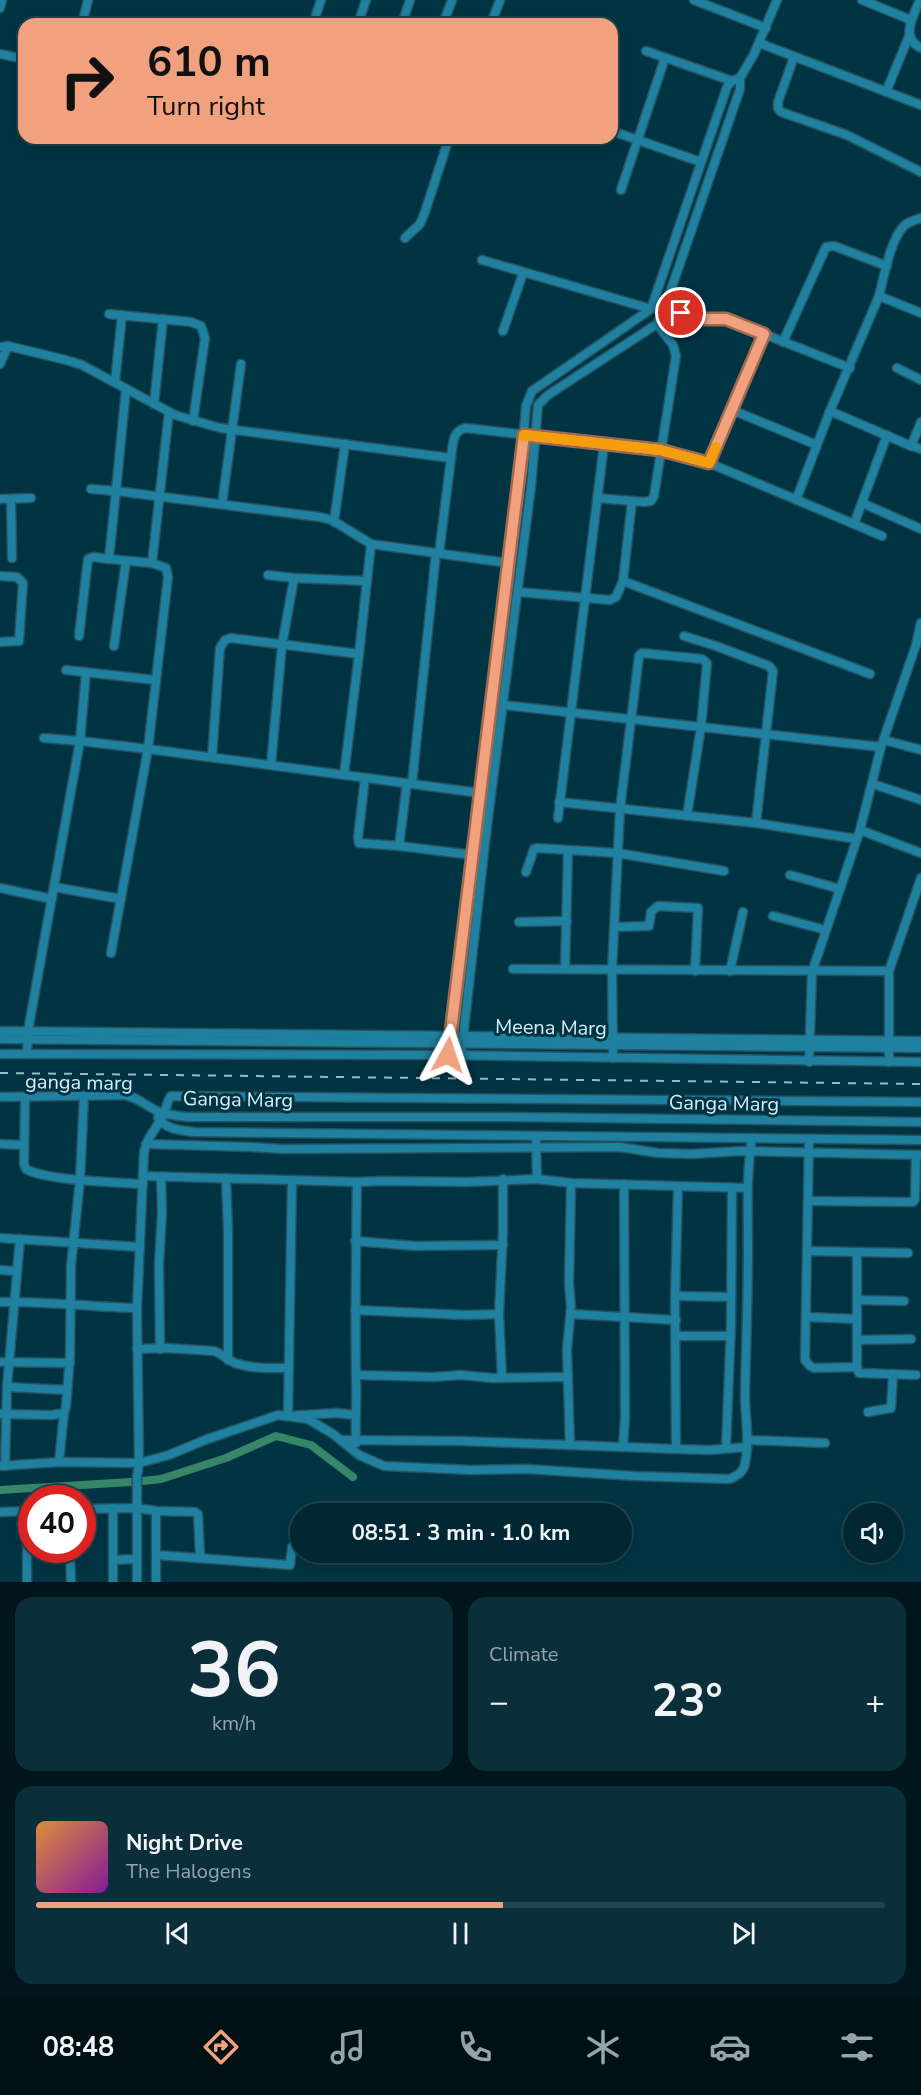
<!DOCTYPE html>
<meta charset="utf-8">
<style>
body{margin:0;font-family:"Nunito Sans",sans-serif;background:#0b2f3a;color:#f1f3f6;height:100vh;display:flex;flex-direction:column;font-size:22px;white-space:nowrap}
*{box-sizing:border-box;margin:0}
p{font-size:20px;color:#96a5ac}
.icon{flex:none;width:33px;height:33px;fill:none;stroke:currentColor;stroke-width:2;stroke-linecap:round;stroke-linejoin:round}
.map{position:relative;height:1582px;overflow:hidden}
.drawer{display:flex;flex-direction:column;gap:15px;padding:15px;background:#01151c;flex:1}
.drawer>*{flex:none}
.guide{position:absolute;left:18px;top:18px;width:600px;height:126px;border-radius:18px;box-shadow:0 3px 9px #0003,0 0 0 2px #23444d;background:#f1a17d;color:#111;overflow:hidden}
.fabs{position:absolute;left:843px;top:1503px;display:grid;gap:12px}
.fabs a{display:grid;place-items:center;width:60px;height:60px;border-radius:50%;background:#012732;box-shadow:0 3px 9px #0003,0 0 0 2px #23444d;font-size:30px}
.speed{position:absolute;left:18px;top:1485px;display:flex;gap:12px;font-size:30px;font-weight:700;text-align:center}
.speed>*{display:grid;place-content:center;width:78px;height:78px;border-radius:50%;background:#012732;box-shadow:0 3px 9px #0003,0 0 0 2px #23444d;line-height:1}
.speed .limit{border:9px solid #d22;background:#fff;color:#111}
.pin{position:absolute;display:grid;place-items:center;width:51px;height:51px;color:#fff;margin:-26px;border:3px solid #fff;border-radius:50%;box-shadow:0 2px 6px #0007}
.me{position:absolute;width:66px;margin:-33px;rotate:5deg;stroke-linejoin:round;filter:drop-shadow(0 0 4px #0008)}
.turn{display:flex;align-items:center;gap:21px;height:126px;padding:0 30px;font-size:27px}
.turn .icon{width:78px;height:78px;stroke-width:2.5}
.turn b{display:block;font-size:42px;line-height:51px}
.big{font-size:45px;font-weight:700;line-height:1.1}
.drawer .card{flex:1;display:flex;flex-direction:column;justify-content:center;gap:9px;min-width:0;padding:0 21px;border-radius:18px;background:#0b2f3a}
.drawer .dial{align-items:center;gap:0}
.dial b{font-size:78px;line-height:1}
.song{display:flex;align-items:center;gap:18px}
.cover{width:72px;height:72px;border-radius:9px;background:linear-gradient(135deg,hsl(30 70% 55%),hsl(290 70% 35%))}
.played{height:6px;border-radius:3px;background:linear-gradient(90deg,#f1a17d 55%,#23444d 55%)}
.keys{display:flex;justify-content:space-around;direction:ltr}
.heat{display:flex;justify-content:space-between;align-items:center;font-size:33px;direction:ltr}
.drawer .tiles{flex:1;display:grid;gap:15px;grid-template-columns:1fr 1fr}
.card:last-child{grid-column:span 2}
.trip{position:absolute;left:290px;top:1503px;width:342px;height:60px;border-radius:30px;background:#012732;box-shadow:0 3px 9px #0003,0 0 0 2px #23444d;font-weight:700;line-height:60px;text-align:center}
.tab-bar{display:flex;height:96px;justify-content:space-around;align-items:center;background:#001014;color:#96a5ac}
.tab-bar .icon{width:42px;height:42px}
.tab-bar .active{color:#f1a17d}
.tab-bar b{font-size:27px;color:#f1f3f6}
.map>svg:first-child{display:block}
.lines{fill:none;stroke-linecap:round;stroke-linejoin:round}
.canal{stroke:#368667;stroke-width:8}
.minor-casing{stroke:#235260;stroke-width:11}
.minor{stroke:#1f809f;stroke-width:8}
.rail{stroke:#9ab9c5;stroke-width:2;stroke-dasharray:8 8;stroke-linecap:butt}
.route-casing{stroke:#9d6951;stroke-width:15}
.route{stroke:#f1a17d;stroke-width:10}
.slow{stroke:#f59e0b;stroke-width:10}
.labels{text-anchor:middle;stroke-width:6;stroke-linejoin:round;paint-order:stroke}
.street-label{font-size:20px;fill:#d7eff9;stroke:#013443}
</style>
<div class="map">
<svg width="921" height="1582" viewBox="0 0 921 1582">
<rect width="100%" height="100%" fill="#013443"/>
<g class="lines">
<g class="canal">
<path d="M143,1481l18,-2 65,-21 50,-22 35,9 42,32"/>
<path d="M0,1490l131,-8"/>
</g>
<defs>
<g id="minor">
<path d="M694,0l72,28"/>
<path d="M862,0l49,20"/>
<path d="M920,0c-7,16 -20,38 1,48"/>
<path d="M0,8l2,-8"/>
<path d="M82,24l6,-24"/>
<path d="M313,24l8,-24"/>
<path d="M358,24l8,-24"/>
<path d="M402,24l8,-24"/>
<path d="M443,24l9,-24"/>
<path d="M491,24l9,-24"/>
<path d="M759,43l162,62"/>
<path d="M646,51l86,30"/>
<path d="M0,54l24,5"/>
<path d="M794,57l-16,45v6l3,4 66,23 74,37"/>
<path d="M886,92l23,-56"/>
<path d="M612,131l89,31"/>
<path d="M621,190l44,-132"/>
<path d="M921,218c-6,2 -13,4 -17,8 -14,14 -20,51 -25,70l42,17"/>
<path d="M405,238l15,-14 5,-12 24,-74"/>
<path d="M482,260l169,49"/>
<path d="M879,296l-49,115 81,35 10,-24"/>
<path d="M665,307l40,12h21l124,49"/>
<path d="M109,314l82,8 10,4 4,12 -12,83"/>
<path d="M503,331l20,-58"/>
<path d="M783,342l43,-95 8,-1 53,20"/>
<path d="M0,347l8,-1 58,14 16,5 93,50 45,13 231,30c2,-13 1,-28 15,-30l194,22 49,13 145,61 33,-89"/>
<path d="M0,364l8,-18"/>
<path d="M897,368l24,12"/>
<path d="M115,382l7,-67"/>
<path d="M126,389l-10,102 204,26 12,3 39,24 137,19"/>
<path d="M154,404l9,-85"/>
<path d="M732,410l85,35"/>
<path d="M911,446l10,3"/>
<path d="M709,463l55,-129"/>
<path d="M91,489l25,2 -7,68 43,4"/>
<path d="M597,498l47,4 7,-1 3,-5 22,-140 -3,-11 -16,-21"/>
<path d="M0,499l31,-1"/>
<path d="M11,499l1,59"/>
<path d="M796,500l34,-89"/>
<path d="M632,501l-9,80 247,93"/>
<path d="M862,503l59,26"/>
<path d="M222,504l19,-140"/>
<path d="M334,522l11,-78"/>
<path d="M854,524l28,12"/>
<path d="M439,554l12,-96"/>
<path d="M268,575l26,3"/>
<path d="M0,576l17,1 6,6 -4,58 -19,1"/>
<path d="M518,592l92,8 6,-3 7,-16"/>
<path d="M79,636l9,-77 6,-2 15,2"/>
<path d="M114,646l12,-85"/>
<path d="M359,654l12,-110"/>
<path d="M66,670l89,10"/>
<path d="M86,672l-6,69 68,8 20,-172 -2,-9 -14,-5 17,-151"/>
<path d="M504,705l377,42"/>
<path d="M884,740l37,10"/>
<path d="M212,757l8,-109 5,-8 6,-2 128,16 -15,121"/>
<path d="M271,765l11,-120 12,-67 73,3"/>
<path d="M365,778l-7,60 1,5 40,3"/>
<path d="M407,783l-8,63 74,9"/>
<path d="M412,784l24,-231"/>
<path d="M873,784l48,16"/>
<path d="M559,802l197,21 17,-152 -4,-5 -53,-20 -32,-10"/>
<path d="M558,818l46,-374"/>
<path d="M756,823l101,16"/>
<path d="M860,830l61,23"/>
<path d="M526,872l8,-23 3,-1 80,5 107,18"/>
<path d="M790,875l50,14"/>
<path d="M54,887l67,12"/>
<path d="M0,888l52,11"/>
<path d="M773,916l53,14"/>
<path d="M519,922l48,-1"/>
<path d="M614,927l35,-1 2,-14 7,-6 40,2 -3,63"/>
<path d="M111,953l37,-204 332,44"/>
<path d="M513,969l376,2"/>
<path d="M565,969l3,-118"/>
<path d="M730,971l13,-59"/>
<path d="M0,1031l921,10"/>
<path d="M0,1039l921,9"/>
<path d="M0,1054l448,1 473,7"/>
<path d="M27,1054l1,-23 52,-290 -36,-3"/>
<path d="M448,1055l75,-613 3,-36 6,-15 119,-82 76,-222 5,-6 8,-3"/>
<path d="M461,1056l26,-230 44,-339 7,-82 10,-10 109,-71 8,-17 75,-218v-11l14,-24 23,-54"/>
<path d="M613,1058l-1,-88 8,-161 19,-153 3,-3 60,6 5,4 -6,64 -14,89"/>
<path d="M809,1062l3,-90 48,-142 21,-83 35,-102 5,-22"/>
<path d="M889,1062v-91l32,-93"/>
<path d="M0,1097l124,-2c15,3 18,8 31,15 10,5 22,6 33,7h317l416,5"/>
<path d="M25,1098l-1,66 2,5c21,12 90,13 117,15"/>
<path d="M158,1118c9,12 22,12 36,14l727,8"/>
<path d="M536,1136l1,43"/>
<path d="M809,1139l-4,221 5,6 4,2 43,-1 2,6 57,2"/>
<path d="M0,1144l24,1"/>
<path d="M146,1144l104,3 32,2 338,-2 38,6 33,1 51,-3 179,4"/>
<path d="M143,1176l214,6 25,-1 85,1 70,-3 34,4 176,5"/>
<path d="M226,1178l2,52v130"/>
<path d="M292,1181l-4,235 48,-3 19,2"/>
<path d="M808,1201l105,1 2,-3 1,-44"/>
<path d="M0,1238l140,9"/>
<path d="M355,1241l60,5 88,-1"/>
<path d="M807,1251l101,2"/>
<path d="M0,1270l17,1"/>
<path d="M676,1296l55,1"/>
<path d="M857,1300l47,1"/>
<path d="M0,1302c46,-1 91,5 137,6"/>
<path d="M355,1310l110,5 34,-1"/>
<path d="M571,1314l105,6"/>
<path d="M806,1317l51,2"/>
<path d="M676,1336h54"/>
<path d="M857,1340l54,-1"/>
<path d="M137,1349l29,-1 48,3c9,3 13,9 21,12 17,6 36,5 54,5"/>
<path d="M160,1349l-1,-85 3,-52 -1,-35"/>
<path d="M0,1362l70,1"/>
<path d="M857,1367v-115"/>
<path d="M356,1375l77,2 28,-2 31,3 76,-1"/>
<path d="M502,1378l-3,-64 4,-83v-52"/>
<path d="M7,1387l60,3"/>
<path d="M868,1412l23,-4 2,-34"/>
<path d="M0,1414l52,1 12,-2 2,-6 4,-52 1,-89 9,-86 4,-84"/>
<path d="M341,1440l119,1 216,8 33,1 38,-3"/>
<path d="M747,1440l78,3"/>
<path d="M356,1443c-1,-22 1,-43 0,-65 -1,-65 0,-130 1,-196"/>
<path d="M570,1445l-3,-95 4,-43 -2,-23 2,-101"/>
<path d="M623,1447l2,-29 -1,-234"/>
<path d="M726,1448l5,-124 1,-136"/>
<path d="M676,1449l-1,-148 3,-114"/>
<path d="M59,1462l5,-49"/>
<path d="M0,1466l59,-4 80,1 30,-8 36,-15 73,-25 30,4 25,15 26,21 25,11 87,4 56,-1 107,7 96,3c8,-4 14,-7 15,-16 5,-22 0,-46 0,-68 1,-49 3,-98 3,-147 0,-39 -2,-71 4,-110"/>
<path d="M5,1466l2,-79 13,-148"/>
<path d="M82,1509l55,-1 19,3v71"/>
<path d="M0,1512l31,-1"/>
<path d="M70,1550l1,32"/>
<path d="M156,1555l42,3 2,-3 -2,-41 -3,-2 -39,-1"/>
<path d="M198,1558l92,7 2,-18"/>
<path d="M113,1560l24,-1"/>
<path d="M27,1582v-71"/>
<path d="M113,1582v-74"/>
<path d="M137,1582v-105l2,-14 -2,-155 7,-156c4,-19 14,-23 20,-39 3,-6 3,-12 7,-17l750,6"/>
</g>
</defs>
<use href="#minor" class="minor-casing"/>
<use href="#minor" class="minor"/>
<path class="rail" d="M0,1073l921,11"/>
</g>
<g class="lines">
<defs>
<path id="route" d="M448,1055l76,-620 136,15 49,13 55,-129 -38,-15h-21l-24,-6"/>
</defs>
<use href="#route" class="route-casing"/>
<use href="#route" class="route"/>
<path class="slow" d="M524,437v-2l136,15 49,13 7,-16"/>
</g>
<g class="labels">
<g class="street-label">
<text transform="translate(551 1027) rotate(1)" y="7">Meena Marg</text>
<text transform="translate(79 1082) rotate(1)" y="7">ganga marg</text>
<text transform="translate(238 1099) rotate(1)" y="7">Ganga Marg</text>
<text transform="translate(724 1103) rotate(1)" y="7">Ganga Marg</text>
</g>
</g>
</svg>
<div class="fabs">
<a><svg class="icon" aria-label="sound" viewBox="0 0 24 24"><path d="M4 9h4l5-4v14l-5-4H4zM17 9q2 3 0 6"/></svg></a>
</div>
<div class="speed"><div class="limit">40</div></div>
<div class="pin" style="left:681px;top:313px;background:#d93025"><svg class="icon" aria-label="arrive" viewBox="0 0 24 24"><path d="M6 21V4h12l-3 4 3 4H6"/></svg></div>
<svg class="me" style="left:448px;top:1055px" viewBox="-20 -20 40 40"><path d="M0-17L14 15 0 8-14 15z" fill="#f1a17d" stroke="#fff" stroke-width="4"/></svg>
<div class="trip">08:51 · 3 min · 1.0 km</div>
<div class="guide">
<div class="turn"><svg class="icon" aria-label="right" viewBox="0 0 24 24"><path d="M7 20v-9h11M14 6l5 5-5 5"/></svg><div><b>610 m</b>Turn right</div></div>
</div>
</div>
<section class="drawer">
<div class="tiles">
<div class="card dial"><b>36</b><p>km/h</p></div>
<div class="card"><p>Climate</p>
<div class="heat"><a>−</a><b class="big">23°</b><a>+</a></div>
</div>
<div class="card">
<div class="song"><i class="cover"></i><div><b>Night Drive</b><p>The Halogens</p></div></div>
<div class="played"></div>
<div class="keys"><svg class="icon" aria-label="previous" viewBox="0 0 24 24"><path d="M18 5L8 12l10 7zM5 5v14"/></svg><svg class="icon" aria-label="pause" viewBox="0 0 24 24"><path d="M8 5v14M16 5v14"/></svg><svg class="icon" aria-label="next" viewBox="0 0 24 24"><path d="M6 5l10 7-10 7zM19 5v14"/></svg></div>
</div>
</div>
</section>
<nav class="tab-bar">
<b>08:48</b>
<svg class="icon active" aria-label="directions" viewBox="0 0 24 24"><path d="M12 3l9 9-9 9-9-9zM9 14v-3h6M13 9l2 2-2 2"/></svg>
<svg class="icon" aria-label="music" viewBox="0 0 24 24"><path d="M9 18V5l10-2v13"/><circle cx="6" cy="18" r="3"/><circle cx="16" cy="16" r="3"/></svg>
<svg class="icon" aria-label="phone" viewBox="0 0 24 24"><path d="M5 4h4l2 5-3 2q2 4 5 5l2-3 5 2v4C11 20 4 13 5 4z"/></svg>
<svg class="icon" aria-label="climate" viewBox="0 0 24 24"><path d="M12 3v18M4 7l16 10M4 17L20 7"/></svg>
<svg class="icon" aria-label="car" viewBox="0 0 24 24"><path d="M5 17H2v-5l4-1 3-4h7l3 4 3 1v5h-3M9 17h6M6 11h13"/><circle cx="7" cy="17" r="2"/><circle cx="17" cy="17" r="2"/></svg>
<svg class="icon" aria-label="filters" viewBox="0 0 24 24"><path d="M4 7h16M4 17h16"/><circle cx="9" cy="7" r="2"/><circle cx="15" cy="17" r="2"/></svg>
</nav>
